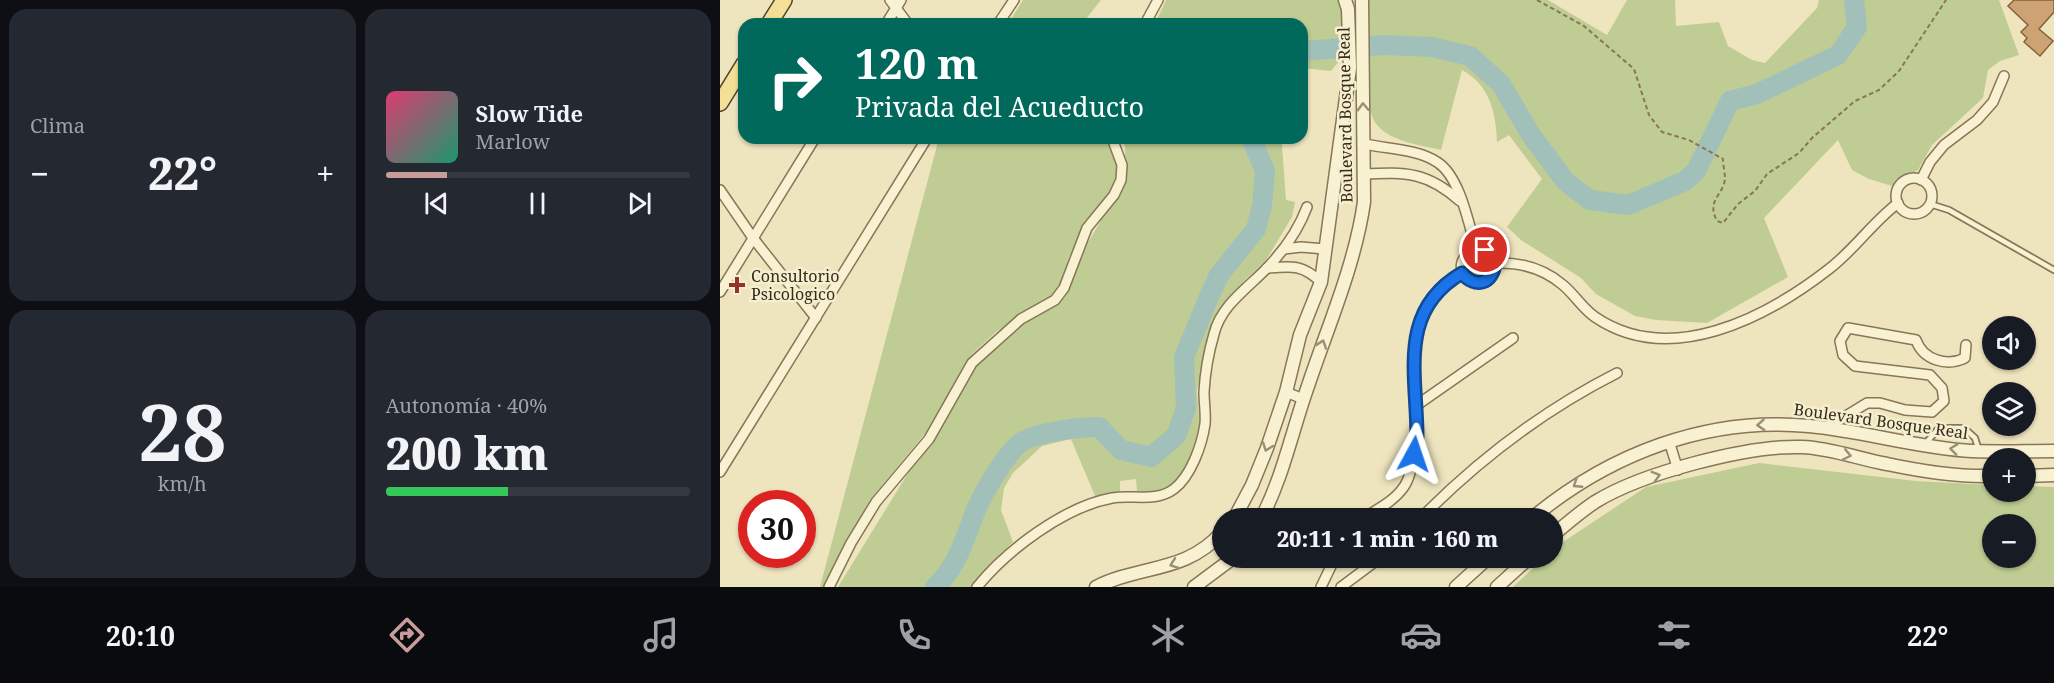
<!DOCTYPE html>
<html lang="es">
<meta charset="utf-8">
<style>
body{margin:0;font-family:"Noto Serif",serif;background:#242831;color:#f1f3f6;height:100vh;display:flex;flex-direction:column;font-size:22px;white-space:nowrap}
*{box-sizing:border-box;margin:0}
p{font-size:20px;color:#9ea1a6}
.icon{flex:none;width:33px;height:33px;fill:none;stroke:currentColor;stroke-width:2;stroke-linecap:round;stroke-linejoin:round}
.map{position:relative;flex:1;overflow:hidden}
.side{display:flex;flex-direction:column;gap:9px;padding:9px;background:#0d0f14;width:720px}
.side>*{flex:none}
.hud{position:absolute;left:18px;top:18px;width:570px;height:126px;border-radius:18px;box-shadow:0 2px 4px #0004;background:#00695c;color:#fff;overflow:hidden}
.buttons{position:absolute;left:1262px;top:316px;display:grid;gap:12px}
.buttons a{display:grid;place-items:center;width:54px;height:54px;border-radius:50%;background:#171b24;box-shadow:0 2px 4px #0004;font-size:30px}
.speed{position:absolute;left:18px;top:490px;display:flex;gap:12px;font-size:30px;font-weight:700;text-align:center}
.speed>*{display:grid;place-content:center;width:78px;height:78px;border-radius:50%;background:#171b24;box-shadow:0 2px 4px #0004;line-height:1}
.speed .limit{border:9px solid #d22;background:#fff;color:#111}
.pin{position:absolute;display:grid;place-items:center;width:51px;height:51px;color:#fff;margin:-26px;border:3px solid #fff;border-radius:50%;box-shadow:0 2px 6px #0007}
.me{position:absolute;width:66px;margin:-33px;rotate:5deg;stroke-linejoin:round;filter:drop-shadow(0 0 4px #0008)}
.turn{display:flex;align-items:center;gap:21px;height:126px;padding:0 18px;font-size:27px}
.turn .icon{width:78px;height:78px;stroke-width:2.5}
.turn b{display:block;font-size:42px;line-height:51px}
.big{font-size:45px;font-weight:800;line-height:1.1}
.side .tile{flex:1;display:flex;flex-direction:column;justify-content:center;gap:9px;min-width:0;padding:0 21px;border-radius:18px;background:#242831}
.side .dial{align-items:center;gap:0}
.dial b{font-size:78px;line-height:1}
.song{display:flex;align-items:center;gap:18px}
.cover{width:72px;height:72px;border-radius:9px;background:linear-gradient(135deg,hsl(340 70% 55%),hsl(160 70% 35%))}
.played{height:6px;border-radius:3px;background:linear-gradient(90deg,#c89c99 20%,#363941 20%)}
.keys{display:flex;justify-content:space-around;direction:ltr}
.heat{display:flex;justify-content:space-between;align-items:center;font-size:33px;direction:ltr}
.charge{height:9px;border-radius:4px;background:linear-gradient(90deg,#34c759 40%,#363941 0)}
.side .tiles{flex:1;display:grid;gap:9px;grid-template-columns:repeat(2,1fr)}
.trip{position:absolute;left:492px;top:508px;width:351px;height:60px;border-radius:30px;background:#171b24;box-shadow:0 2px 4px #0004;font-weight:800;line-height:60px;text-align:center}
.dock{display:flex;height:96px;justify-content:space-around;align-items:center;background:#090b0e;color:#9ea1a6}
.dock .icon{width:42px;height:42px}
.dock .active{color:#c89c99}
.dock b{font-size:27px;color:#f1f3f6}
main{display:flex;flex:1;min-height:0}
.map>svg:first-child{display:block}
.green{fill:#bfcc93;fill-rule:evenodd}
.lines{fill:none;stroke-linecap:round;stroke-linejoin:round}
.river{stroke:#a2c0ba;stroke-width:20}
.building{fill:#cda374;stroke:#86623d;stroke-width:1.5}
.service-casing{stroke:#877657;stroke-width:8}
.minor-casing{stroke:#877657;stroke-width:12}
.tertiary-casing{stroke:#877657;stroke-width:15}
.primary-casing{stroke:#54432c;stroke-width:18}
.path{stroke:#877657;stroke-width:2;stroke-dasharray:4.5 3;stroke-linecap:butt}
.service{stroke:#f9f2d2;stroke-width:4.5}
.minor{stroke:#f9f2d2;stroke-width:9}
.tertiary{stroke:#f9f2d2;stroke-width:12}
.primary{stroke:#f3e096;stroke-width:15}
.oneway{stroke:#988f77}
.route-casing{stroke:#114b97;stroke-width:15}
.route{stroke:#1a73e8;stroke-width:10}
.poi-dot{fill:#963227;stroke:#f5eecf;stroke-width:2}
.labels{text-anchor:middle;stroke-width:5;stroke-linejoin:round;paint-order:stroke}
.street-label{font-size:16px;fill:#362c1c;stroke:#f5eecf}
.poi-label{font-size:16px;fill:#362c1c;stroke:#f5eecf;text-anchor:start}
</style>
<main>
<section class="side">
<div class="tiles">
<div class="tile"><p>Clima</p>
<div class="heat"><a>−</a><b class="big">22°</b><a>+</a></div>
</div>
<div class="tile">
<div class="song"><i class="cover"></i><div><b>Slow Tide</b><p>Marlow</p></div></div>
<div class="played"></div>
<div class="keys"><svg class="icon" aria-label="previous" viewBox="0 0 24 24"><path d="M18 5L8 12l10 7zM5 5v14"/></svg><svg class="icon" aria-label="pause" viewBox="0 0 24 24"><path d="M8 5v14M16 5v14"/></svg><svg class="icon" aria-label="next" viewBox="0 0 24 24"><path d="M6 5l10 7-10 7zM19 5v14"/></svg></div>
</div>
<div class="tile dial"><b>28</b><p>km/h</p></div>
<div class="tile"><p>Autonomía · 40%</p><b class="big">200 km</b><div class="charge"></div></div>
</div>
</section>
<div class="map">
<svg width="1334" height="587" viewBox="0 0 1334 587">
<rect width="100%" height="100%" fill="#eee5bf"/>
<g class="green">
<path d="M303,0h78l-19,24h-74z"/>
<path d="M446,0h172l6,20v35l-13,16 -29,-3v-44h-147z"/>
<path d="M648,0h180l59,35 20,-35h48l1,26 43,-4 9,24 24,14 13,3 52,-55 2,-8h180l20,55 -19,6 -12,9 -5,28 -51,47 -14,25 -26,16 -23,-7 -17,-9 -14,-30 -74,78 24,59 -81,46 -51,-3 -21,-4 -39,-22 -15,-16 -60,-38 -14,-13 35,-48 -33,-44 -12,7c-1,-29 -7,-57 -35,-72l-21,80c-20,-5 -50,-8 -64,-25 -16,-19 -12,-100 -9,-125z"/>
<path d="M219,138h170l7,17 2,19 -11,24 -21,27 -17,32 -9,31 -15,16 -48,27 -25,23 -45,77 -57,69 -47,87h-3z"/>
<path d="M400,138h157l5,7 4,55 9,2 -3,15 -26,43 -22,21 -33,45 -14,64 3,42 -13,35 -8,13 -20,13 -22,-2 -1,-12 -16,2v10l-25,5 -24,-57 -29,7 -29,27 -9,15 -3,22 12,32 -30,29 -12,16h-133l136,-221 28,-28 68,-51 10,-31 45,-76v-34z"/>
<path d="M1039,463l157,18 76,4v7h33v-6l29,1v100h-541l31,-29h8l1,-7 7,-7 86,-57zM1272,525h33v33h-33z"/>
</g>
<g class="lines">
<g class="river">
<path d="M582,51l82,-6 48,2 38,9 31,28 30,51 35,47 24,18 38,5 57,-24 11,-10 34,-70 27,-7 81,-39 19,-28 -3,-27"/>
<path d="M215,587c22,-20 29,-46 39,-72 6,-17 31,-60 45,-71 14,-12 62,-17 80,-17l22,23 30,7 25,-21 10,-28 -2,-51 25,-60 10,-22 37,-46 6,-23 3,-35 -14,-33"/>
</g>
</g>
<path class="building" d="M1294,0h40v12l-15,17 14,12 -13,15 -16,-14 3,-4 -6,-6 7,-7 -20,-19z"/>
<g class="lines">
<defs>
<g id="service">
<path d="M1210,204l19,6 105,60"/>
<path d="M1205,444l14,-16h25l11,10 4,13"/>
</g>
<g id="minor">
<path d="M170,0l18,24"/>
<path d="M166,24l15,-24"/>
<path d="M278,24l16,-24"/>
<path d="M425,24l13,-24"/>
<path d="M645,144c22,5 53,5 72,18 23,14 32,63 39,87"/>
<path d="M644,174c43,-2 63,-2 96,27"/>
<circle cx="1194" cy="196" r="18"/>
<path d="M1201,180l9,-18 14,-17 33,-25 16,-18 11,-26"/>
<path d="M0,190l33,48 63,80"/>
<path d="M564,249l17,-2 24,2"/>
<path d="M756,249c-40,18 14,58 19,14"/>
<path d="M756,249l9,1 10,13"/>
<path d="M775,263c25,-1 48,5 68,22 12,10 19,23 32,32 75,51 171,1 234,-48 25,-19 43,-46 69,-66"/>
<path d="M547,268c25,-2 35,-4 54,14"/>
<path d="M0,292l95,-154"/>
<path d="M566,392l17,7"/>
<path d="M697,405l96,-67"/>
<path d="M1106,428l41,-25h13l25,7 27,2 12,-11 -2,-13 -12,-13 -75,-9 -12,-11 -3,-14 8,-13 68,12c7,20 31,27 49,18l1,-13"/>
<path d="M949,441l9,29"/>
<path d="M0,472l207,-334"/>
<path d="M642,519c14,-9 31,-17 41,-31 7,-9 9,-23 11,-35 11,-67 -25,-138 48,-180"/>
<path d="M700,519c59,-60 122,-108 197,-146"/>
<path d="M109,587l22,-44 25,-41 53,-63 43,-76 49,-44 34,-19 9,-12 23,-60 27,-33 7,-15 1,-15 -10,-27"/>
<path d="M257,587c30,-37 87,-80 135,-89 20,-4 43,5 62,-9 17,-13 28,-44 31,-65 1,-10 -1,-21 -1,-32 1,-18 5,-41 10,-58 7,-29 34,-46 54,-67 17,-18 30,-36 39,-60"/>
<path d="M601,587l14,-29"/>
<path d="M621,587l39,-29"/>
</g>
<g id="tertiary">
<path d="M1305,476l29,-1"/>
<path d="M514,519l18,-34 15,-37 19,-56 14,-57 21,-53 29,-214 -2,-59 -3,-9"/>
<path d="M541,519c22,-42 31,-88 47,-133 20,-60 47,-121 56,-184l-2,-202"/>
<path d="M811,519c78,-65 176,-103 278,-93 55,5 108,22 163,25 27,1 55,0 82,0"/>
<path d="M832,536c14,-12 28,-24 43,-34 47,-29 153,-57 207,-55 29,1 57,12 85,17 33,7 72,13 105,12"/>
<path d="M376,587c43,-22 91,-14 126,-55"/>
<path d="M474,587l39,-29"/>
<path d="M736,587l32,-29"/>
<path d="M777,587l32,-29"/>
</g>
<g id="primary">
<path d="M49,24l15,-24"/>
<path d="M0,103l24,-39"/>
</g>
</defs>
<use href="#service" class="service-casing"/>
<use href="#minor" class="minor-casing"/>
<use href="#tertiary" class="tertiary-casing"/>
<use href="#primary" class="primary-casing"/>
<path class="path" d="M817,0l47,26 50,43 15,46 13,17 27,8 34,19c0,6 2,14 2,20 -2,17 -19,21 -8,42l6,2 15,-19 17,-13 12,-17 32,-21 13,-15 43,-37 24,-11 20,-19 47,-71"/>
<use href="#service" class="service"/>
<use href="#minor" class="minor"/>
<use href="#tertiary" class="tertiary"/>
<use href="#primary" class="primary"/>
</g>
<defs><path id="oneway-chevron" d="M-2-3.5L2.5 0L-2 3.5" fill="none" stroke-width="1.6" stroke-linecap="round" stroke-linejoin="round" transform="scale(1.5)"/></defs>
<g class="oneway">
<use href="#oneway-chevron" transform="translate(643 107) rotate(-92)"/>
<use href="#oneway-chevron" transform="translate(602 344) rotate(-71)"/>
<use href="#oneway-chevron" transform="translate(1041 425) rotate(176)"/>
<use href="#oneway-chevron" transform="translate(547 447) rotate(110)"/>
<use href="#oneway-chevron" transform="translate(1234 449) rotate(-173)"/>
<use href="#oneway-chevron" transform="translate(1127 455) rotate(12)"/>
<use href="#oneway-chevron" transform="translate(936 476) rotate(-16)"/>
<use href="#oneway-chevron" transform="translate(857 484) rotate(147)"/>
<use href="#oneway-chevron" transform="translate(454 564) rotate(160)"/>
</g>
<g class="lines">
<defs>
<path id="route" d="M694,454l3,-17c0,-63 -20,-126 45,-164 13,16 31,11 33,-10l-10,-13"/>
</defs>
<use href="#route" class="route-casing"/>
<use href="#route" class="route"/>
</g>
<path class="poi-dot" d="M14 276h6v6h6v6h-6v6h-6v-6h-6v-6h6z"/>
<g class="labels">
<g class="street-label">
<text transform="translate(625 115) rotate(-91)" y="6">Boulevard Bosque Real</text>
<text transform="translate(1161 421) rotate(8)" y="6">Boulevard Bosque Real</text>
</g>
<g class="poi-label">
<text x="31" y="282">Consultorio<tspan x="31" dy="18">Psicologico</tspan></text>
</g>
</g>
</svg>
<div class="buttons">
<a><svg class="icon" aria-label="sound" viewBox="0 0 24 24"><path d="M4 9h4l5-4v14l-5-4H4zM17 9q2 3 0 6"/></svg></a>
<a><svg class="icon" aria-label="layers" viewBox="0 0 24 24"><path d="M12 4l9 5-9 5-9-5zM3 14l9 5 9-5"/></svg></a>
<a>+</a>
<a>−</a>
</div>
<div class="speed"><div class="limit">30</div></div>
<div class="pin" style="left:765px;top:250px;background:#d93025"><svg class="icon" aria-label="arrive" viewBox="0 0 24 24"><path d="M6 21V4h12l-3 4 3 4H6"/></svg></div>
<svg class="me" style="left:694px;top:454px" viewBox="-20 -20 40 40"><path d="M0-17L14 15 0 8-14 15z" fill="#1a73e8" stroke="#fff" stroke-width="4"/></svg>
<div class="trip">20:11 · 1 min · 160 m</div>
<div class="hud">
<div class="turn"><svg class="icon" aria-label="right" viewBox="0 0 24 24"><path d="M7 20v-9h11M14 6l5 5-5 5"/></svg><div><b>120 m</b>Privada del Acueducto</div></div>
</div>
</div>
</main>
<nav class="dock">
<b>20:10</b>
<svg class="icon active" aria-label="directions" viewBox="0 0 24 24"><path d="M12 3l9 9-9 9-9-9zM9 14v-3h6M13 9l2 2-2 2"/></svg>
<svg class="icon" aria-label="music" viewBox="0 0 24 24"><path d="M9 18V5l10-2v13"/><circle cx="6" cy="18" r="3"/><circle cx="16" cy="16" r="3"/></svg>
<svg class="icon" aria-label="phone" viewBox="0 0 24 24"><path d="M5 4h4l2 5-3 2q2 4 5 5l2-3 5 2v4C11 20 4 13 5 4z"/></svg>
<svg class="icon" aria-label="climate" viewBox="0 0 24 24"><path d="M12 3v18M4 7l16 10M4 17L20 7"/></svg>
<svg class="icon" aria-label="car" viewBox="0 0 24 24"><path d="M5 17H2v-5l4-1 3-4h7l3 4 3 1v5h-3M9 17h6M6 11h13"/><circle cx="7" cy="17" r="2"/><circle cx="17" cy="17" r="2"/></svg>
<svg class="icon" aria-label="filters" viewBox="0 0 24 24"><path d="M4 7h16M4 17h16"/><circle cx="9" cy="7" r="2"/><circle cx="15" cy="17" r="2"/></svg>
<b>22°</b>
</nav>
